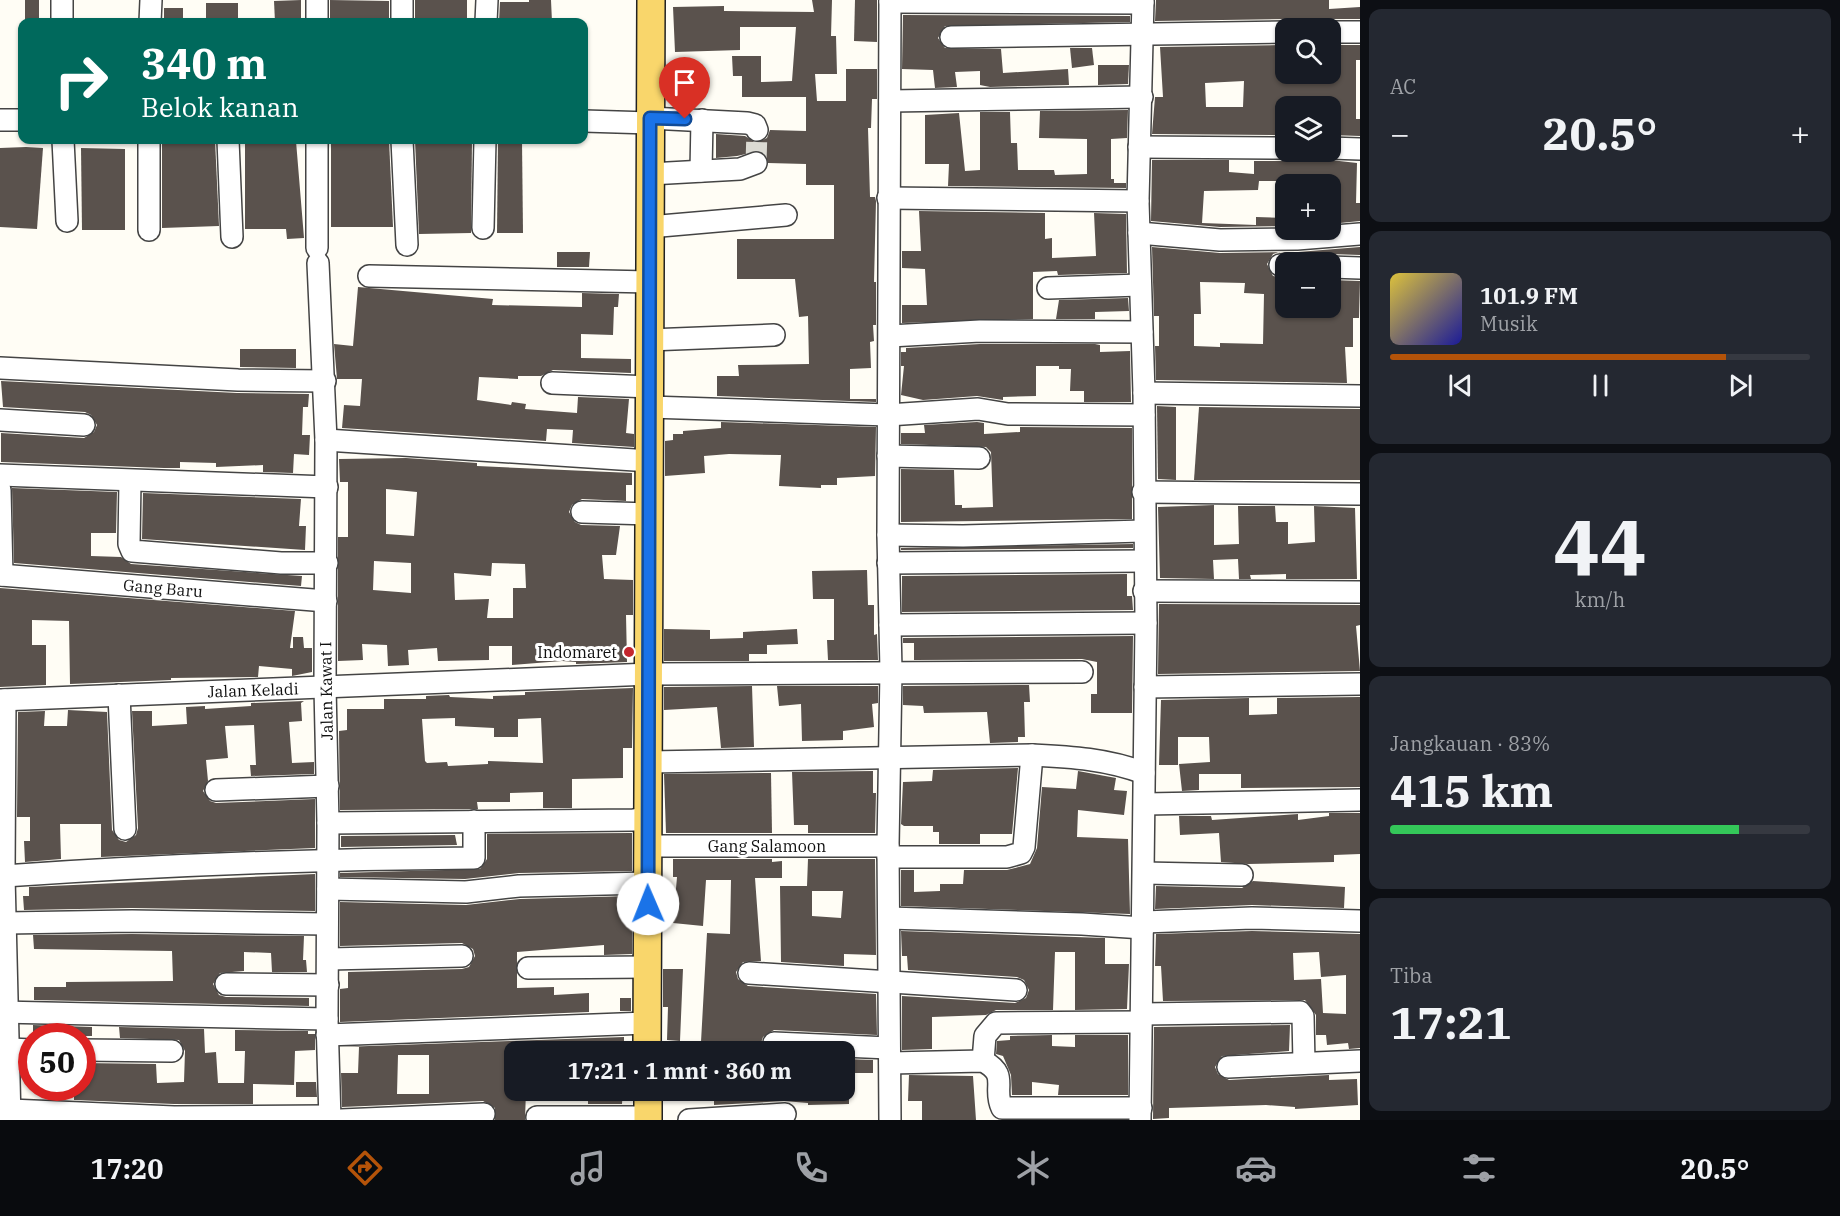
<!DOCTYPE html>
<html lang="id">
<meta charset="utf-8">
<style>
body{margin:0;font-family:"IBM Plex Serif",serif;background:#242831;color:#f1f3f6;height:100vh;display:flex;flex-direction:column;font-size:22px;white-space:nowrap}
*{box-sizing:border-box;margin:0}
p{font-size:20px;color:#9ea1a6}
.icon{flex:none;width:33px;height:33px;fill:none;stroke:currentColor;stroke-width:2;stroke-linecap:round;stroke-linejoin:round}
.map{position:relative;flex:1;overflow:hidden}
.details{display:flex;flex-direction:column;gap:9px;padding:9px;background:#0d0f14;width:480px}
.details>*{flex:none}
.hud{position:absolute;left:18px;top:18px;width:570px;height:126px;border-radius:12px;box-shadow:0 2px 4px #0004;background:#00695c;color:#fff;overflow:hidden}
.fabs{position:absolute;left:1275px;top:18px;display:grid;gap:12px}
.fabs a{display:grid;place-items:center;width:66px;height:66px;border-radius:12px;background:#171b24;box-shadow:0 2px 4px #0004;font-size:30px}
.speed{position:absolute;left:18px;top:1023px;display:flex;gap:12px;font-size:30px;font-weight:700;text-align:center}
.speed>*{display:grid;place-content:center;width:78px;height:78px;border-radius:50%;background:#171b24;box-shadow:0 2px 4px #0004;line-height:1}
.speed .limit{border:9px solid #d22;background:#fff;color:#111}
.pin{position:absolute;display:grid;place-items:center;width:51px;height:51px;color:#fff;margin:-62px -26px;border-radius:50% 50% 50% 0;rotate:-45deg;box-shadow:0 0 6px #0007}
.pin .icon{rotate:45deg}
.me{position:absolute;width:66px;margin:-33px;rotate:359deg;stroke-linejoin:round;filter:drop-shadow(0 0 4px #0008)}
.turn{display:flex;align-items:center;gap:21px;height:126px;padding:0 24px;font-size:27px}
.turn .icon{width:78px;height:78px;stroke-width:2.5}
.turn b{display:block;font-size:42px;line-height:51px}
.big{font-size:45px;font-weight:800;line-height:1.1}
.details .widget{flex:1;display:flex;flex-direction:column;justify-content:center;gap:9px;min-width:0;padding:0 21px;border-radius:12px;background:#242831}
.details .dial{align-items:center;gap:0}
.dial b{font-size:78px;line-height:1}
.song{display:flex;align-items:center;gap:18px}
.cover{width:72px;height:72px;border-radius:9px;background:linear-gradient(135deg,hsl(50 70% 55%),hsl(240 70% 35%))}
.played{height:6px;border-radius:3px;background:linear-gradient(90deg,#b45309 80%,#363941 80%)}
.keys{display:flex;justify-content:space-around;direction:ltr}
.heat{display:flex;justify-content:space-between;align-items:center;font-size:33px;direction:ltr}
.charge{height:9px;border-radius:4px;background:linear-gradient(90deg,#34c759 83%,#363941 0)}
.trip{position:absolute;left:504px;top:1041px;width:351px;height:60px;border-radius:12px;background:#171b24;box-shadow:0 2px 4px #0004;font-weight:800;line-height:60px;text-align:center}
.menu{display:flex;height:96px;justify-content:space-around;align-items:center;background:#090b0e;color:#9ea1a6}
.menu .icon{width:42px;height:42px}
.menu .on{color:#b45309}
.menu b{font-size:27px;color:#f1f3f6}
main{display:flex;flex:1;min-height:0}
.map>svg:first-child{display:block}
.building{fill:#5a524d;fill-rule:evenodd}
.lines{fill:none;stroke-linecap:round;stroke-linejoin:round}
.minor-tunnel{stroke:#dbdad3;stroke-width:21;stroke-dasharray:21 10;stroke-linecap:butt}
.minor-casing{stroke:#444;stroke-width:24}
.major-casing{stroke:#222;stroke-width:30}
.minor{stroke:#fff;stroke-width:21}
.major{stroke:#f9d66b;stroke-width:27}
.route-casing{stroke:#114b97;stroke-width:15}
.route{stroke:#1a73e8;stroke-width:10}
.poi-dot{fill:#c4262e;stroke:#fff;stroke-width:2}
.labels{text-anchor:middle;stroke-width:6;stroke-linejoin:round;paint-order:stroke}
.street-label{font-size:16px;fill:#111;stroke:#fff}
.poi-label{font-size:16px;fill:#111;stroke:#fff;text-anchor:end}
</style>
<main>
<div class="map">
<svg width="1360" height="1120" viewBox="0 0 1360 1120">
<rect width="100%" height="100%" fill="#fffdf5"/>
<g class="building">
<rect x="25" y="0" width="14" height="22"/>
<path d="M301,0v22h-26l-1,-21z"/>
<path d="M330,0l59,1v21h-59z"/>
<rect x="415" y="0" width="52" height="22"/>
<path d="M529,0h22l1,22h-53l1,-20h29z"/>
<path d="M812,0h20l-1,36h5l1,38h-22l2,27h29v-32h31v30h-5l-1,29h-3l2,69h5l1,4 -2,81h2v43h-3l1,16 -4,1 1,26 -21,1v30h26v3l-159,-6v-20h22l-1,-11 71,-1 -1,-48 -9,1 -4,-38h-58v-40h97v-54h-28v-21l-38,-1 -3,-9 -6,-3 -22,5 -21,2v-24l29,2 11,7 11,-5 3,-8 36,1v-34h-64v-21h-9l-1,-20h29v26l31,-1 4,-54h-56v23l-65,2 -2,-45 51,-1v5l90,1z"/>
<path d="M855,0h22v42l-23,-1z"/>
<path d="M1156,0h173v9l31,-2v12h-31l-6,2 -5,7h-16l-16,-9 -131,2z"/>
<rect x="206" y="3" width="32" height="19"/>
<rect x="164" y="8" width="19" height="14"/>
<path d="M903,15l227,1v6l-185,4 -7,12 7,10 56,1 2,24 65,-4 1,16 -79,2 -10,-2v-14l-25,1 2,15 -22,1 -2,-18 -31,-1z"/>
<path d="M1284,45l1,29h45v-29h30v15h-4v59h4v17l-30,-1v-29h-4v-4l-40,4v29l-134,-1 3,-37h8l-3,-50zM1244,81l-1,26h-37l-1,-24z"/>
<path d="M1070,48h22l2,17 -22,3z"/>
<path d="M1098,65h31l-1,19 -30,1z"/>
<path d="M1128,110l-1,28 -16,1v40h3v4h12v5l-178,-2 1,-22h-24v-49l34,-2 6,58 15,-1v-58h30l1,31h6l1,27h36l1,5 32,-1v-35l-48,-1 1,-27z"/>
<path d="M215,140l4,86 -57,2v-87z"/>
<path d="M331,140h58l4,87h-62z"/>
<path d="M415,140h57l-1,93 -52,1z"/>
<path d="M245,141h23v3l28,-3 8,97 -17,1 -1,-10h-41z"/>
<path d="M498,141h24l1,92h-26z"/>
<path d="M26,147l17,1 -6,81 -37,-2v-79z"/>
<path d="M81,148l44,1v81h-43z"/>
<path d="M1295,156l62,7 -1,40h4v18l-30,3v-40h-21v-4l-23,-2v3h-27l-1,9 -54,1 -2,32 54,2v-8l30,1v8l-66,1 -69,-6 1,-61h77v12l25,2v-13h32z"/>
<path d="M919,211l126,2v26l7,-1v20l44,-2 -2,-43 32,1 1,59 -69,2 -1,-4 -24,1v47l-131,4v-18h25l-2,-36 -23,-1v-17h19z"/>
<path d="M1152,247l68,6 78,-1 62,-5v8l-30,-1 -6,2 -6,6h-20l-6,-8 -13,-2 -6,2 -6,10 6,12 13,2v30h44v-28l30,1 -1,37h-6v29h-8l2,36 -191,-3 -1,-34h4v-30h-5zM1200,282l45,1 -1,10 20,1 -1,50 -43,-1v4l-26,-1v-32h7z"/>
<path d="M557,252h33l-1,15h-32z"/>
<path d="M358,287l135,12 -1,6 90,2v-14l37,1 -1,13h-4l-1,28 -32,-1v24l50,1v14l-78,-3 -12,6h-23v3l-39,-2 -2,23 34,5 1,-3 14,2 -1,5 52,4 1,-16 51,2 -3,34 8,1v13l-62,-4 1,-13 -26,-1 -1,12 -204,-13 2,-23 16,1 2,-27h-25l-3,-35 19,2z"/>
<path d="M1128,298l1,13 -34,1v7h-39l3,-19z"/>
<path d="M980,344h115l5,1v7l30,-1 1,51h-47v-11h-14l1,-22h-12v-3h-23v30l-33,1v3l-26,-4 -54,4 -22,-5 3,-29h-3v-14h5v-4z"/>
<path d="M240,349h56v19l-56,-1z"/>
<path d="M1,381l236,12 72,1 -1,13h-5l-1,28h8l-1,20 -15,-1 -1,19 -30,-1v-7l-47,2v-4l-36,-1v6h-16l-163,-6v-29l83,5 10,-6 3,-7 -6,-10 -6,-3 -82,-5z"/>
<path d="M1157,406l19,1v73l-18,-1z"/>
<path d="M1199,407l161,2v71h-166z"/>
<path d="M721,422l155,5 -1,49 -38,2v7h-16v3l-42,-2 2,-31 -52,-1 -25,2 1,17 -40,3v-35l8,-1v-6h10v-3l38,-3z"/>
<path d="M977,422l7,1v11l36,-2v-5l112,1v91l-231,3v-53l53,1 1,35h7v3l31,-1 -2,-55 -5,-5 -85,-3v-11h24l-1,-8z"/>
<path d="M406,458l71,5v3l155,7v12h-6v16l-44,-2 -10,6 -3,7 6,10 6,3 39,1 -4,29h-14l2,24 29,1v35h-7l1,47 -51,2v-2l-14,-1 -50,4v-19h-23v14l-51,1 -1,-13 -29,2 1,15 -21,1 -1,-21 -25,-1 1,16 -25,1v-124h10v-55h-8l-1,-23zM386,489l31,3 -3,44 -28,-2zM374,561l37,2v30l-38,-3zM492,563l33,1 1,24h-13v30h-26l2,-19 -34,1 -1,-27 37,3z"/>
<path d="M12,488l105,4 -1,41h-25v23l30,1 10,7 171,12 -1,10 -287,-23z"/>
<path d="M143,493l158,6 -2,27h7l-1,24 -163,-11z"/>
<path d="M1214,505v40l25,-1 -1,-38h37l1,16h12v22l27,-2 -1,-36 41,2 2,71h-71v-5l-36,1 1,4h-12l-1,-20 -25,1 1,19 -54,-1 -2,-71z"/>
<path d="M1133,544v4l-232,2v-2z"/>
<path d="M867,570l1,35h6v30l3,-1 1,26h-50l-1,-20h7v-41h-21l-1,-28z"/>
<path d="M1127,574v22h5l1,14 -231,2v-36z"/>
<path d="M0,588l295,23 -5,37h3v-11h10l1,11h8v24l-20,4v-7l-33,-3 -1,11 -87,1v2l-101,4 -1,-63 -37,-1v25h14v40l-46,2z"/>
<path d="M1159,604l201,1v20l-4,1 4,45 -202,3z"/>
<path d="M664,629l46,1v9l33,-1v-6l54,-3 1,15 -31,1v9h-18v7h-85z"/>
<path d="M1133,636l-1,77h-41v-19h6v-32l-15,-3 -168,1v-17h-11v-5z"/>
<path d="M1029,685l1,17h-6l1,35h-7v5l-28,1 -3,-31 -63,1 -1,-7 -20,-1v-19z"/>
<path d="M752,686l2,61 -33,1 -4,-41 -53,3v-23z"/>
<path d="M777,686h101v17l-6,1 2,23 -31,4v9l-41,1 -1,-37 -22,2z"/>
<path d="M633,688l-1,60h-9v30l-51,1v29h-29v-16l-33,1v9h-33l1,7 -138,1 -1,-79 8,-1v-21h37v-10h42v-3l23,-1 1,2 43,2v-3l32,-1v-3zM455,718v8l39,2v9h24v-18l23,-1 2,45 -55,-2v3l-40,2 -1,-4 -20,1 -2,-2 -3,-42z"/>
<path d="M1360,697v90l-119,1v-14h-42v16l-17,1 -3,-27 31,-2 -1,-25h-31v28h-19l2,-65 88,-2v17l28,-1v-16z"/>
<path d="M304,701l-3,2 1,18 -13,1 3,41 22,-1v12l-63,2 -1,-11h6l-2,-40 -29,1 3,32 -22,2 2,21 -5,10 7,10 6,2 99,-4v49l-214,9v-33h-41l1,35 -36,3 -1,-21h6v-24h-13l1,-105 27,-1 -1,15h23l1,-16 39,2 5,118 7,10 7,2 10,-7 2,-7 -6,-117h20v15l35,-2 -1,-17 19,-1v3l46,-3v-3z"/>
<path d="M1018,768l-6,66h-32v10h-41v-12h-6v-6h-29l-3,-2 2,-42 29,-1 1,-11z"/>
<path d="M873,771v22h3l-1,40h-67v-8h-14l-2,-53z"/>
<path d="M1078,771l38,7 -2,12 13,1 -3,24 -46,-5 -1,27 51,2 2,75 -229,-8v-36h13v22l26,-1v-7h23l1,-14h43l23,-6 7,-16 5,-61 34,2z"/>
<path d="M771,773l1,60h-106l-2,-59z"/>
<path d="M1329,813h31v41l-26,1v7l-86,2 -27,-2 -2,-29 -39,2 -1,-19h32l1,4 86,-6v6l31,-4z"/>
<path d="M632,833v38l-113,2 -54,6 -125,-2v-4l140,-4 7,-10v-25z"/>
<path d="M455,835l2,10 -116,2v-11z"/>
<path d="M673,859h99v3l10,-1v17h-27l6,83 -18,1 -7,10 2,7 10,7 128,8 1,41 -103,-5 -11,7 -2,6 4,9h-49v-10h-15l6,-109 23,1 1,-54h-25l-3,46 -30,-3 4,-46h-4z"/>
<path d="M808,859h67l1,96 -32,-1v12l-63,-4 -1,-76h27zM812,891h31l-2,27 -29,-2z"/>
<path d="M315,874v37l-183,-3 -108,2 -1,-14h6v-9z"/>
<path d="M1253,881l92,6 -1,21 -92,-3 -97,4 1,-23 86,2z"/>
<path d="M632,896v58l-28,1v-10l-87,7v36l37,-1v8l35,-2v19l-249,10v-33l8,-1v-16l114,-3 7,-2 6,-11 -2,-7 -11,-6 -122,3v-44l126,3 54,-6z"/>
<path d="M901,931l204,7v26h24l-2,45 -52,1v-58h-20l-2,58h-57l-10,5 -54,2v32l-30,1v-54l113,7 11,-5 3,-8 -5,-10 -7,-3 -109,-7 -1,-14h-5z"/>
<path d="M1252,931l108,3v114l-11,1 -1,-6 -21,2 -1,-10h-10v-20l-11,-15 -142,1 -2,-35h-6l1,-32zM1319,952l2,25 25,-2v39l-23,-1 -2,-34 -27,1 -1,-27z"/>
<path d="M132,934l172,2 -1,24h3l1,12h-35l-1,-19 -27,-1v19l-24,2 -7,11 6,11 7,2 88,1h-5v8l-275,-6v-13h32v-5l107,-1 -1,-30 -138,-2 -1,-14z"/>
<path d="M663,969h20l-3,72 -13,-1 1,-33h-5z"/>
<rect x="620" y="998" width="11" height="13"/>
<path d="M33,1025l59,2v9h-59z"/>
<path d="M1290,1025l-1,26 -67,5 -7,11 3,7 11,6 100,-5v5l28,-1 1,26 -63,4v-2l-29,-2 -97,3v10l-16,1 1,-92z"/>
<path d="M119,1027l85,2 1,24 11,-1 2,31h26l1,-32h-10v-21l73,1v3h7v16l-20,1 -1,34 -41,-1v20h-79l-100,-4v-12h8v-25l74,1 1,19 27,-1 1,-31 -6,-11 -59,-2z"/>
<path d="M1052,1035v11l23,1v-12h53v60h-70l1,-10 -27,-3v13h-20l-1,-20 -8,-19 -7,-2 1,-13 13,-1v-4z"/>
<path d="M624,1037v10l-110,5v38h12l-1,30h-30v-12l-12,-7 -141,6 -1,-34h17l1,-26h-18zM398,1055h31v39h-32z"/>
<path d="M844,1059l29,1v13h-29z"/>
<path d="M21,1062l11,1v15h-10z"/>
<path d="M909,1075l64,1 3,44h-54v-19h-14z"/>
<path d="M296,1082h20l1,15h-21z"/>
<path d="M588,1090h35l-1,14h-34z"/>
<path d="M714,1090h135v14l-41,1v-2l-24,-2 -70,4z"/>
</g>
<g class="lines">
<path class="minor-tunnel" d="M756,163l1,-33"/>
<defs>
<g id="minor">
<path d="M62,0v22"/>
<path d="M317,0v22"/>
<path d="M890,0l-2,535 3,136 -3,175 2,274"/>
<path d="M890,2l253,1"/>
<path d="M150,22l1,-22"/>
<path d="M402,22v-22"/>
<path d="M486,22l1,-22"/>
<path d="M1330,32h30"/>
<path d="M951,37l335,-5"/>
<path d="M890,101l252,-4"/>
<path d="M650,118l97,5 8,2 2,5"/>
<path d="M0,120h22"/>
<path d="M584,121l66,2"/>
<path d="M63,140l4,81"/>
<path d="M228,140l4,97"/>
<path d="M317,140v108"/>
<path d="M402,140l5,105"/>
<path d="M1139,147l147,1"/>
<path d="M1330,148l30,1"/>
<path d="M701,171l1,-51"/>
<path d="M650,174l90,-5 16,-6"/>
<path d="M888,198l250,3"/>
<path d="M649,227l137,-12"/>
<path d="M483,228l2,-88"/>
<path d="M149,230v-90"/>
<path d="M1139,233l81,7 77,-1 63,-5"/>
<path d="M318,263l8,177 -1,247 3,136 -1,196 3,101"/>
<path d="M1280,265h6"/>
<path d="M1330,267l30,1"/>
<path d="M369,276l281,6"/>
<path d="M1048,288l92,-3"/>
<path d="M890,336l90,-5 162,1"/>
<path d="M649,340l125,-5"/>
<path d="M0,368l238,12 87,1"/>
<path d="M552,383l98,4"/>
<path d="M1144,393l216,3"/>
<path d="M650,407l238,8 90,-6 30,5 136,1"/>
<path d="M0,420l84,5"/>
<path d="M326,440l324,21"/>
<path d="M888,456l91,2"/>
<path d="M0,475l327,12"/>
<path d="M130,481l-1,63 3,7 149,12h46"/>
<path d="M0,490l2,85"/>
<path d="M1143,492l217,2"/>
<path d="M582,512l68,2"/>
<path d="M888,535l75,1 180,-5"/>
<path d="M888,563l256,-2"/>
<path d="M0,575l326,26"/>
<path d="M1144,591l216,1"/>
<path d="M890,625l256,-2"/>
<path d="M1145,687l215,-3"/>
<path d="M119,695l6,134"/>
<path d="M0,700l650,-26 432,-2"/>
<path d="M5,700l-1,176 6,244"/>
<path d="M649,762l383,-7c40,2 75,4 112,18"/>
<path d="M216,790l112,-4"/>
<path d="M1145,804l215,-4"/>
<path d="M328,823l306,-3 14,-3"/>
<path d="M647,846h241"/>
<path d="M888,857h119l14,-4 3,-6 8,-92"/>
<path d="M1144,873l98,2"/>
<path d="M4,876c157,-11 313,-17 470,-18v-37"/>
<path d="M328,889l138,3 53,-6 129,-3"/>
<path d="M889,918l193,6 61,4"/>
<path d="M1144,922l108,-4 108,3"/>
<path d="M6,923l126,-2 195,3"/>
<path d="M329,959l133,-3"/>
<path d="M528,968l120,-1"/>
<path d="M749,973l267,17"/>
<path d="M226,984l102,1"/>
<path d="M0,1012l327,7"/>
<path d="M1142,1014l158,-2 3,4 1,47"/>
<path d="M327,1035l320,-12"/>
<path d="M774,1043l115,5"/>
<path d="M10,1049l22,1"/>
<path d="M82,1050l90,1"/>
<path d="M983,1061l2,-25 11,-13 145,-1"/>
<path d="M890,1063l93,-2c27,14 9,27 19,47h139"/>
<path d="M1228,1067l132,-6"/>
<path d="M10,1110l164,7 155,-1"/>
<path d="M537,1117h111"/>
<path d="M341,1120l143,-6"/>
<path d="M689,1120l96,-6"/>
<path d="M1140,1120l6,-497 -2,-230 -6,-192 5,-201"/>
</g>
<g id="major">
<path d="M647,1052l4,-1052"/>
<path d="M648,1090v30"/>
</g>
</defs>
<use href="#minor" class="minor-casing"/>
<use href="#major" class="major-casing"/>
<use href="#minor" class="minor"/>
<use href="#major" class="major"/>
</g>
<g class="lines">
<defs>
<path id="route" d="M648,904l2,-781v-5l35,1"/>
</defs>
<use href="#route" class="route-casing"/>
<use href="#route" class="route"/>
</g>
<circle class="poi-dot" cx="629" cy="652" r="6"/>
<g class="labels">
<g class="street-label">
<text transform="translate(163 588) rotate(5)" y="6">Gang Baru</text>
<text transform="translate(253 690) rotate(-2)" y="6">Jalan Keladi</text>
<text transform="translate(326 691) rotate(-91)" y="6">Jalan Kawat I</text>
<text x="767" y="852">Gang Salamoon</text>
</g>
<g class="poi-label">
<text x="617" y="658">Indomaret</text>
</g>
</g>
</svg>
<div class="fabs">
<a><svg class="icon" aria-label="search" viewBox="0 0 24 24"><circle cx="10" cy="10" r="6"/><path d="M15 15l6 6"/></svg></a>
<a><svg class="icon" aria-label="layers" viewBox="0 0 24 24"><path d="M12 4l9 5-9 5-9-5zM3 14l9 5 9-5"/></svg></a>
<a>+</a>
<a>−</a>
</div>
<div class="speed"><div class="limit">50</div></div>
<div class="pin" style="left:685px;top:119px;background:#d93025"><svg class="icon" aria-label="arrive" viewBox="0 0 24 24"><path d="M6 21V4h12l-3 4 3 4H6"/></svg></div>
<svg class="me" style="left:648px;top:904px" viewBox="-20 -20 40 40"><circle r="19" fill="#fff"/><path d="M0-13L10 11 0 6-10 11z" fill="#1a73e8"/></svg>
<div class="trip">17:21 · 1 mnt · 360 m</div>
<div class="hud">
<div class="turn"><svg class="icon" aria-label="right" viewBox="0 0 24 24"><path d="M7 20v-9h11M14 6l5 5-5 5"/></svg><div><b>340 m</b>Belok kanan</div></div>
</div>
</div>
<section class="details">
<div class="widget"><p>AC</p>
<div class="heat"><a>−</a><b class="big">20.5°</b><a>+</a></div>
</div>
<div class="widget">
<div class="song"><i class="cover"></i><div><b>101.9 FM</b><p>Musik</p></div></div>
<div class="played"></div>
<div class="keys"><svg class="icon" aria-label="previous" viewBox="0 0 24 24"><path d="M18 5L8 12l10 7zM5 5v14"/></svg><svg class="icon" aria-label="pause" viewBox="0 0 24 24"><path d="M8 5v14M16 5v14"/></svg><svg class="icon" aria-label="next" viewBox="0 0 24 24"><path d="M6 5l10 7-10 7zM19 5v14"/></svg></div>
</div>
<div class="widget dial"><b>44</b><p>km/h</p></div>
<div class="widget"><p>Jangkauan · 83%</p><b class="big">415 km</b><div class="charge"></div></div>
<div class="widget"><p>Tiba</p><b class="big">17:21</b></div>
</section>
</main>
<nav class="menu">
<b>17:20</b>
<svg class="icon on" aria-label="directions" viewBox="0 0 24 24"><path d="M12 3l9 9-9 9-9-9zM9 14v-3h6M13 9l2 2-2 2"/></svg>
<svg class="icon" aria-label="music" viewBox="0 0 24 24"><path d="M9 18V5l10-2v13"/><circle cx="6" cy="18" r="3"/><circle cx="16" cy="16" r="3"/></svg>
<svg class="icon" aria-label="phone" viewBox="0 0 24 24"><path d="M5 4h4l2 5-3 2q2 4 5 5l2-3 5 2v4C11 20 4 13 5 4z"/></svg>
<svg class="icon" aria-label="climate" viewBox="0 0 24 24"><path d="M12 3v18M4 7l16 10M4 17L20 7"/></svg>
<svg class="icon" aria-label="car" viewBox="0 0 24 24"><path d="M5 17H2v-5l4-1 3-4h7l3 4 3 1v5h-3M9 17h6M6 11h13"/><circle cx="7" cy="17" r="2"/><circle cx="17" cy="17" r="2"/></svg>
<svg class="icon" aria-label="filters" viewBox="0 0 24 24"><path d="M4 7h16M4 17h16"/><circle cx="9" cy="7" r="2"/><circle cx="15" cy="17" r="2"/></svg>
<b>20.5°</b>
</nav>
